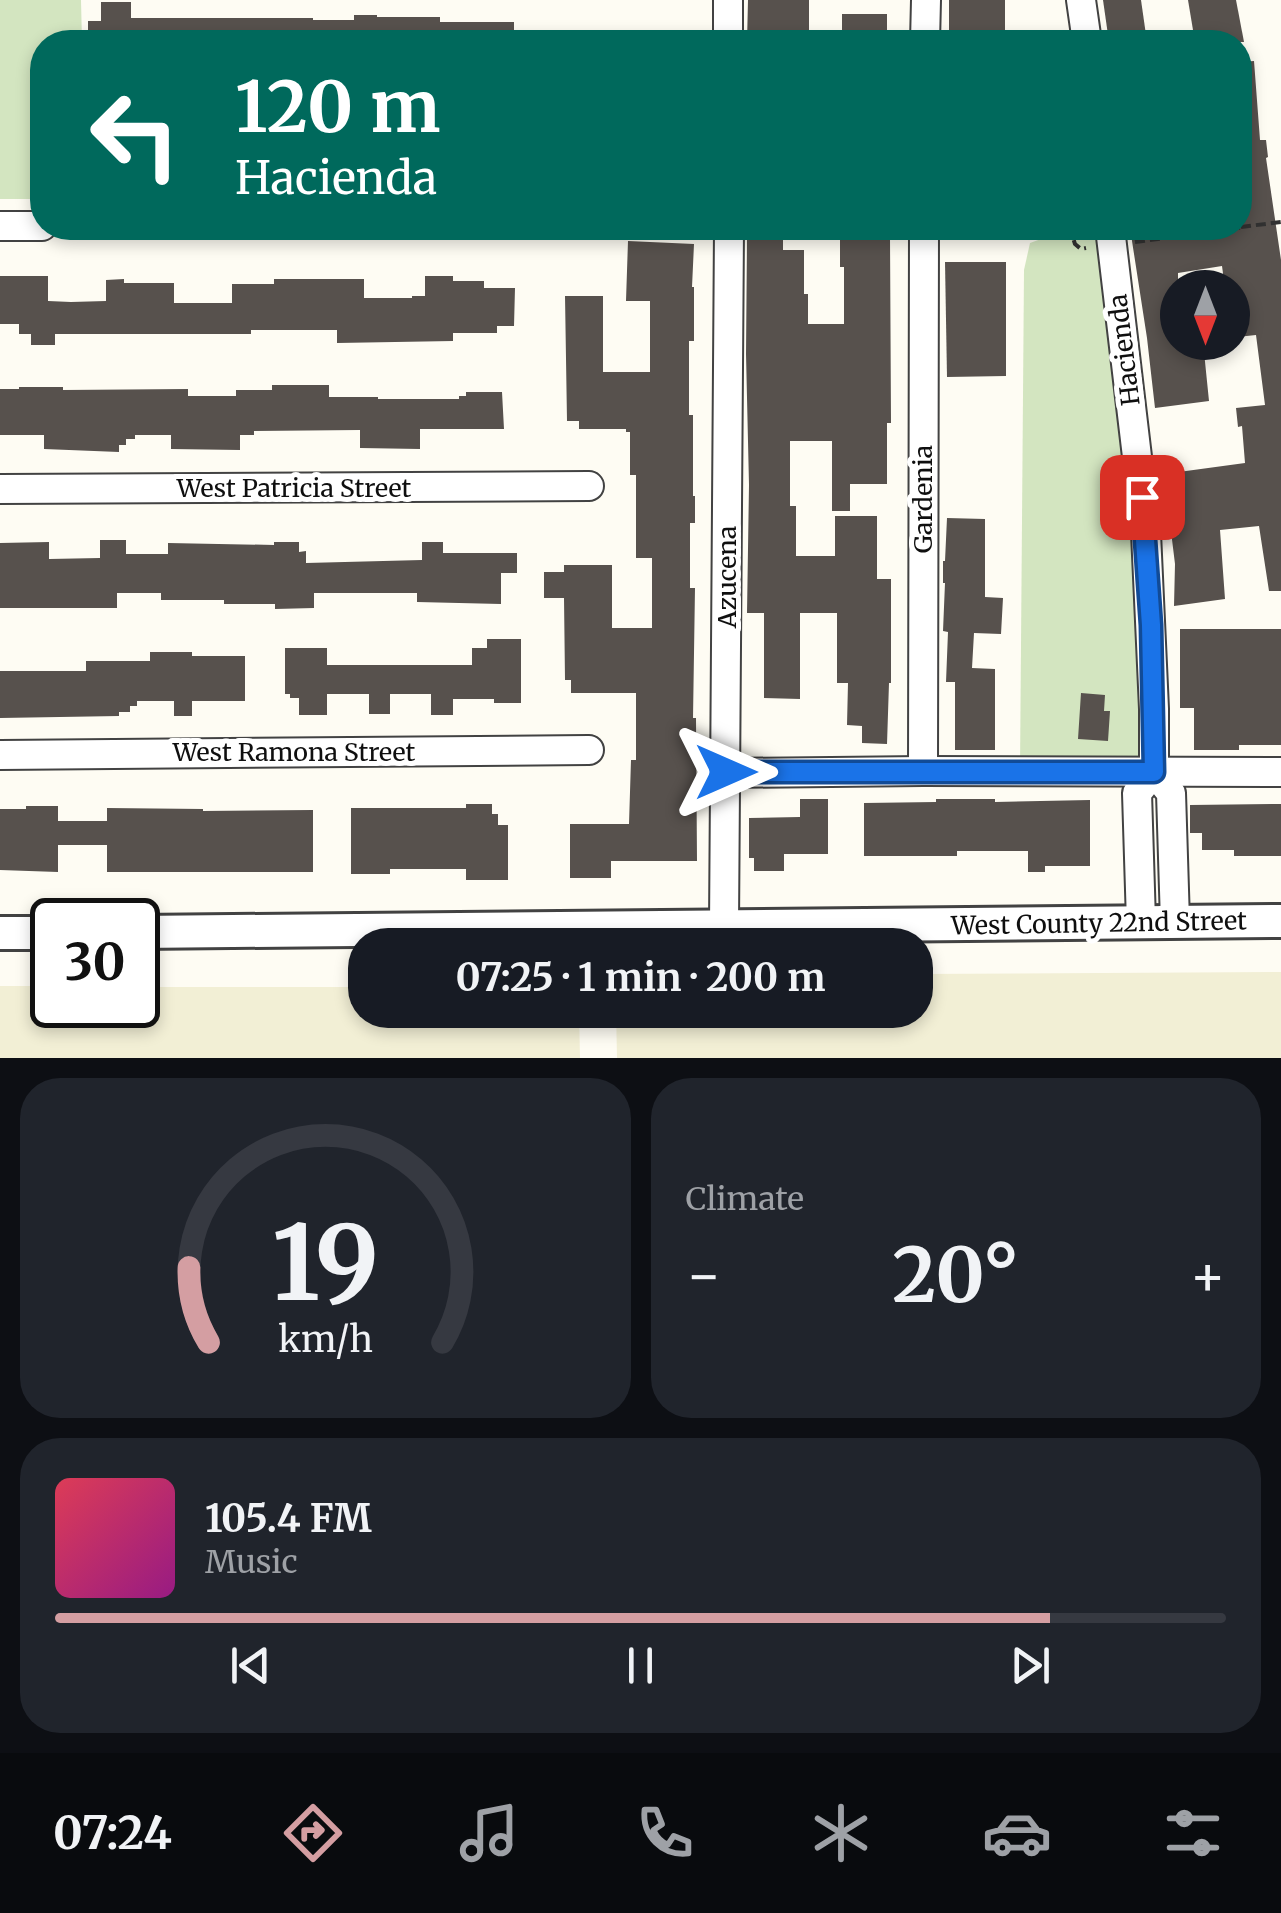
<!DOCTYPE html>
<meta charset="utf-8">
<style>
body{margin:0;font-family:Merriweather,serif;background:#20242c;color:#f1f3f6;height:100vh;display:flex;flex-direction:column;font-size:38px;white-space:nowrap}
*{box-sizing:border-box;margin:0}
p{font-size:32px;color:#9ea1a6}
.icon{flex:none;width:55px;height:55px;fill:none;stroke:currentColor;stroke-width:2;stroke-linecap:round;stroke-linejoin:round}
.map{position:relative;height:1058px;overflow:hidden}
.details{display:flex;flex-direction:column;gap:20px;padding:20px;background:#0d0f14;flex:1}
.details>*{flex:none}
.hud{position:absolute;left:30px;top:30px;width:1222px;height:210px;border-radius:40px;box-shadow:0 5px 15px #0003;background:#00695c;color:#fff;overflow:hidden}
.needle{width:65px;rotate:180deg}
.fabs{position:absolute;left:1160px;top:270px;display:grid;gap:20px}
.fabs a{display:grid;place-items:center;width:90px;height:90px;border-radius:50%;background:#171b24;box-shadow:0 5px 15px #0003;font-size:50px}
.speed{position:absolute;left:30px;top:898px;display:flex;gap:20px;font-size:50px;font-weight:700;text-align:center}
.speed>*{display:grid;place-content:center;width:130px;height:130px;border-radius:50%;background:#171b24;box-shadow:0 5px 15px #0003;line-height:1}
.speed .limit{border:5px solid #111;border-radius:15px;background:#fff;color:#111}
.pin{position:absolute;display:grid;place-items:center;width:85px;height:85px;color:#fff;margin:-42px;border-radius:20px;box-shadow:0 5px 15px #0006}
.me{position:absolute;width:110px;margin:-55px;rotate:90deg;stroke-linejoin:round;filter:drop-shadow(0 0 8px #0008)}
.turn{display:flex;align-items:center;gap:35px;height:210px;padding:0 40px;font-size:45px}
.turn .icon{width:130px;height:130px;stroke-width:2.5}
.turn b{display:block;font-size:70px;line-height:85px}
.big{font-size:75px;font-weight:700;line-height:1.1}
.details .card{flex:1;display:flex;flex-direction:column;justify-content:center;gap:15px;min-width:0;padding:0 35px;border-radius:40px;background:#20242c}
.details .dial{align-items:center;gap:0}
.dial svg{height:260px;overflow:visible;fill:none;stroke:#363941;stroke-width:7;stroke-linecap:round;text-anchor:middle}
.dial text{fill:#f1f3f6;stroke:none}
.song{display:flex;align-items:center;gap:30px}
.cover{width:120px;height:120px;border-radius:15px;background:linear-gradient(135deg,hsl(350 70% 55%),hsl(310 70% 35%))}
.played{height:10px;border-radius:5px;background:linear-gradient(90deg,#d49ea2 85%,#363941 85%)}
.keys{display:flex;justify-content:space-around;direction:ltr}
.heat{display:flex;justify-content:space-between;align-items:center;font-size:55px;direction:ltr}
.details .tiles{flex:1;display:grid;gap:20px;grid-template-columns:1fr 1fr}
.card:last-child{grid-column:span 2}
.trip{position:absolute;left:348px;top:928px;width:585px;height:100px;border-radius:40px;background:#171b24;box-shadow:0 5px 15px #0003;font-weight:700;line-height:100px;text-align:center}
.tabs{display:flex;height:160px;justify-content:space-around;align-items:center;background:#090b0e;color:#9ea1a6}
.tabs .icon{width:70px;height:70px}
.tabs .selected{color:#d49ea2}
.tabs b{font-size:45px;color:#f1f3f6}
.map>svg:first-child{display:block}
.farmland{fill:#f2efd5}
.green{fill:#d3e5c0}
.building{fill:#57514d}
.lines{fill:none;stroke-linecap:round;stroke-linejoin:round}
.minor-casing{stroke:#424242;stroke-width:32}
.tertiary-casing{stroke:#424242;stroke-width:38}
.path{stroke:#313131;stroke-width:4;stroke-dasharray:10 5;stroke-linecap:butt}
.minor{stroke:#fff;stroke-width:28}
.tertiary{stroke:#fff;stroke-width:32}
.route-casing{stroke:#114b97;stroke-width:25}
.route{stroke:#1a73e8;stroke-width:18}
.labels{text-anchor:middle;stroke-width:10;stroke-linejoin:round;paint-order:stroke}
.street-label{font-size:25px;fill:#0f0f0f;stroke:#fff}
</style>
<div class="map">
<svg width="1281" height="1058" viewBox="0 0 1281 1058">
<rect width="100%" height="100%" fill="#fefcf3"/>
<g class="farmland">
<path d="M1281,972v86h-664l-1,-48h299v-36z"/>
<path d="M0,986h52v19h86v-18h227v23h214l1,48h-580z"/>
</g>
<g class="green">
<path d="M0,0h81l1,42h-40v157h-42z"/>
<path d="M1084,231l28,14 42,527 -134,-1 4,-501 6,-27 22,-8z"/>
</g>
<g class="building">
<path d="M748,0h61v31h-5v11h-57z"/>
<rect x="949" y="0" width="56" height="42"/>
<path d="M1103,0h38l6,42h-38z"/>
<path d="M1188,0h48l8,42h-49z"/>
<path d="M101,2h30v16h182v2h41v-5h23v2h63v5h74v20h-357v-2l-69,2v-21h13z"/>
<rect x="842" y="14" width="45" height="26"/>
<path d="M1254,61l6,79h6l2,17 -2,1 15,102v331h-12l-10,-65 -39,4 5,69 -51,7 1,-42 -11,-90 81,-11 -3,-37 -4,1 -2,-19 29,-3 -9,-70 -19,2 -5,-49h-7l-3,-22 -44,7v69h25l6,59 -54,7 -8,-70 -17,-110h110v-166z"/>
<path d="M840,236h50l1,187h-4v61h-37v27h-18v-70h-42v65h6v50h39v-40h42v63h14v104h-2l-2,61 -25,-1v-17l-15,-1 1,-42h-11v-70h-37v86l-36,-1v-85h-17l2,-128 -3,-131 1,-116h36v12h21v44h4v30h36v-57h-4z"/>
<path d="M628,241l66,3 -2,43h2v54h-5v74h4v81h2v27h-5v65h5l-2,130h3l1,143h-86v17h-41v-54h59l2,-64h5v-67h-65v-13h-6l-1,-82h-20v-26h20v-7h48v63h40v-70h-16v-83h-6v-43h-4v-3h-47v-8h-12l-2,-125h38v76h47v-71h-24z"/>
<path d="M945,262h61v114l-59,1z"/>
<path d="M0,276h48v25l23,1 35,-1v-21l18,-1v4h50v20h58v-19h42v-5h90v19h48v-2h13v-20h28v5h31v7h31l-1,38h-17v7h-44v8l-116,2v-13h-86v4h-196v11h-24v-11h-12v-10h-19z"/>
<path d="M272,385h57v12h49v2h81v-3h7v-4h36l2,37h-84v20l-60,-1v-18l-106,1v4h-14v15l-69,-1v-14h-36v4h-9v6h-7v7l-75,-3v-14h-44v-46h19v-2h44v3l125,-1v7h48v-6h36z"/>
<path d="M947,518l38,1v78l18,1 -2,36 -27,-1 -2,35 23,1v81h-40v-68h-9l2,-50 -5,-1 2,-48h-2v-22h2z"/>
<path d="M100,540h26v14h42v-11l106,2v-3h25v10l7,-1v12l116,-3v-18h21v11h74v20h-16v31l-84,-2v-9h-103v15l-39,1v-5h-51v-4h-63v-7h-44v15h-117v-65l49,-1v17l51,-1z"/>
<path d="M1180,629h101v116h-42v5h-45v-42h-14z"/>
<path d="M487,639h34v64h-27v-4h-41v16h-22v-21h-41v20h-21v-20h-42v21h-28v-17h-9v-4h-5v-46h42v17h145v-17h15z"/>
<path d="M150,652h42v4h53v45h-53v15h-18v-15h-37v5h-7v6h-11v4l-119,2v-47h86v-10h64z"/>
<path d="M1081,693l24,2 -1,16h6l-2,30 -30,-2z"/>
<path d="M800,799h28v55h-44v17h-30v-13h-5v-40l51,-1z"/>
<path d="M936,799h59v3l95,-2v66h-45v6h-17v-21h-71v5h-93v-53l72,-1z"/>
<path d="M466,804h26v10h6v11h10v55h-42v-11h-76v5h-39v-66h115z"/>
<path d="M1281,804v52h-47v-6h-32v-17h-12v-28z"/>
<path d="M26,806h32v15h49v-13l96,1v2l110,-1v62h-206v-27h-49v27l-58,-2v-61h26z"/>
</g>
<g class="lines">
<defs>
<g id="minor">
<path d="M728,0v42"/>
<path d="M1081,0l6,42"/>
<path d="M925,42l1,-42"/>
<path d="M0,226h42"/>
<path d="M1110,228l36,305 8,176v63l-17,21 4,129"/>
<path d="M0,489l589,-3"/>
<path d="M0,755l589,-5"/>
<path d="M923,771l1,-543"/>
<path d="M1154,772l17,21 4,129"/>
<path d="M726,773l197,-2 358,1"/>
<path d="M724,926l5,-698"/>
</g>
<g id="tertiary">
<path d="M138,932l1143,-11"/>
<path d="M0,933h52"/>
</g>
</defs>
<use href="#minor" class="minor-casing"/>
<use href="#tertiary" class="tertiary-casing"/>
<g class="path">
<path d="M1241,227l40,-5"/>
<path d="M1067,228l3,1 5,15 6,5 5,-1"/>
<path d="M755,229l146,-1"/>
<path d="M1135,242l105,-14"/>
</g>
<use href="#minor" class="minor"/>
<use href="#tertiary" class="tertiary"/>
</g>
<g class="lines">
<defs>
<path id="route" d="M726,772h428l-3,-147 -9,-128"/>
</defs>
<use href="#route" class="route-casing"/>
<use href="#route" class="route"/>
</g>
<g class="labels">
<g class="street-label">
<text transform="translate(1124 350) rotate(-97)" y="9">Hacienda</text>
<text x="294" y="497">West Patricia Street</text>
<text transform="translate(923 499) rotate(-90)" y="9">Gardenia</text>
<text transform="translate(727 577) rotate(-90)" y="9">Azucena</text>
<text x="294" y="761">West Ramona Street</text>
<text transform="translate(1099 923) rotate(-1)" y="9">West County 22nd Street</text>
</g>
</g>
</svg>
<div class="fabs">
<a><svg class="needle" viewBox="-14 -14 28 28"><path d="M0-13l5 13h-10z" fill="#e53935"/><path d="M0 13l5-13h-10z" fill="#9ea1a6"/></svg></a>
</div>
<div class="speed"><div class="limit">30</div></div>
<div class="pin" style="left:1142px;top:497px;background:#d93025"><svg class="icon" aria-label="arrive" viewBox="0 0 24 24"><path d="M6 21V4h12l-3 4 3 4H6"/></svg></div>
<svg class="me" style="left:726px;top:772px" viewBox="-20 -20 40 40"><path d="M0-17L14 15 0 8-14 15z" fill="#1a73e8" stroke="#fff" stroke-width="4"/></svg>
<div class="trip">07:25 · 1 min · 200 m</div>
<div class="hud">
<div class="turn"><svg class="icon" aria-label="left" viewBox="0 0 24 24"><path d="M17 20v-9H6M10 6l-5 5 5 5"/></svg><div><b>120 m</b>Hacienda</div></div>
</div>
</div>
<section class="details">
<div class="tiles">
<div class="card dial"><svg viewBox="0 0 100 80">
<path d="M14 69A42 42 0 1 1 86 69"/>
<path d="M14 69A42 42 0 0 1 8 46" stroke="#d49ea2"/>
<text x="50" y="56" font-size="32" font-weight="700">19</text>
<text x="50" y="72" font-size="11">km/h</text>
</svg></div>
<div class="card"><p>Climate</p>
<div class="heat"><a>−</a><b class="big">20°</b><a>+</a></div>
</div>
<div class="card">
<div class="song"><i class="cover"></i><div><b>105.4 FM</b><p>Music</p></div></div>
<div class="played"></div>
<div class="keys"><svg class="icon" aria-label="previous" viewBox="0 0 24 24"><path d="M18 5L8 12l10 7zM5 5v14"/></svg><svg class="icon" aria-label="pause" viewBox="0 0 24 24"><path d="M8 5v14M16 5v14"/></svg><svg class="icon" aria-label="next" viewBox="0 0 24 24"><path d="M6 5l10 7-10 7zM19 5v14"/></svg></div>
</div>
</div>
</section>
<nav class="tabs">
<b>07:24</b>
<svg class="icon selected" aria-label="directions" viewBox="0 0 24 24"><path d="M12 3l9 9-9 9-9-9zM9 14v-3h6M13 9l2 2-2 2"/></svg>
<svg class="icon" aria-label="music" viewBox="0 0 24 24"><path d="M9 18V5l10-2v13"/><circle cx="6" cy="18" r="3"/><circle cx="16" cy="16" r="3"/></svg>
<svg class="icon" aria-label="phone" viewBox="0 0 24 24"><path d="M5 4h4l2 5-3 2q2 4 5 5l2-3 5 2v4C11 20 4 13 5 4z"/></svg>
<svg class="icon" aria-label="climate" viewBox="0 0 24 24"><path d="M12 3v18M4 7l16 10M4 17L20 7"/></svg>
<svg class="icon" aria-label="car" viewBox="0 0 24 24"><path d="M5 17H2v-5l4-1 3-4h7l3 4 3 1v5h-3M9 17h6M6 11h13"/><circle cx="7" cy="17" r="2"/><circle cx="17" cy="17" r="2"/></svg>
<svg class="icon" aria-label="filters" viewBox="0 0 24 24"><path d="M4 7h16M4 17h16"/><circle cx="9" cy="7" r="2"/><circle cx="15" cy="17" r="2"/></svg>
</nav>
